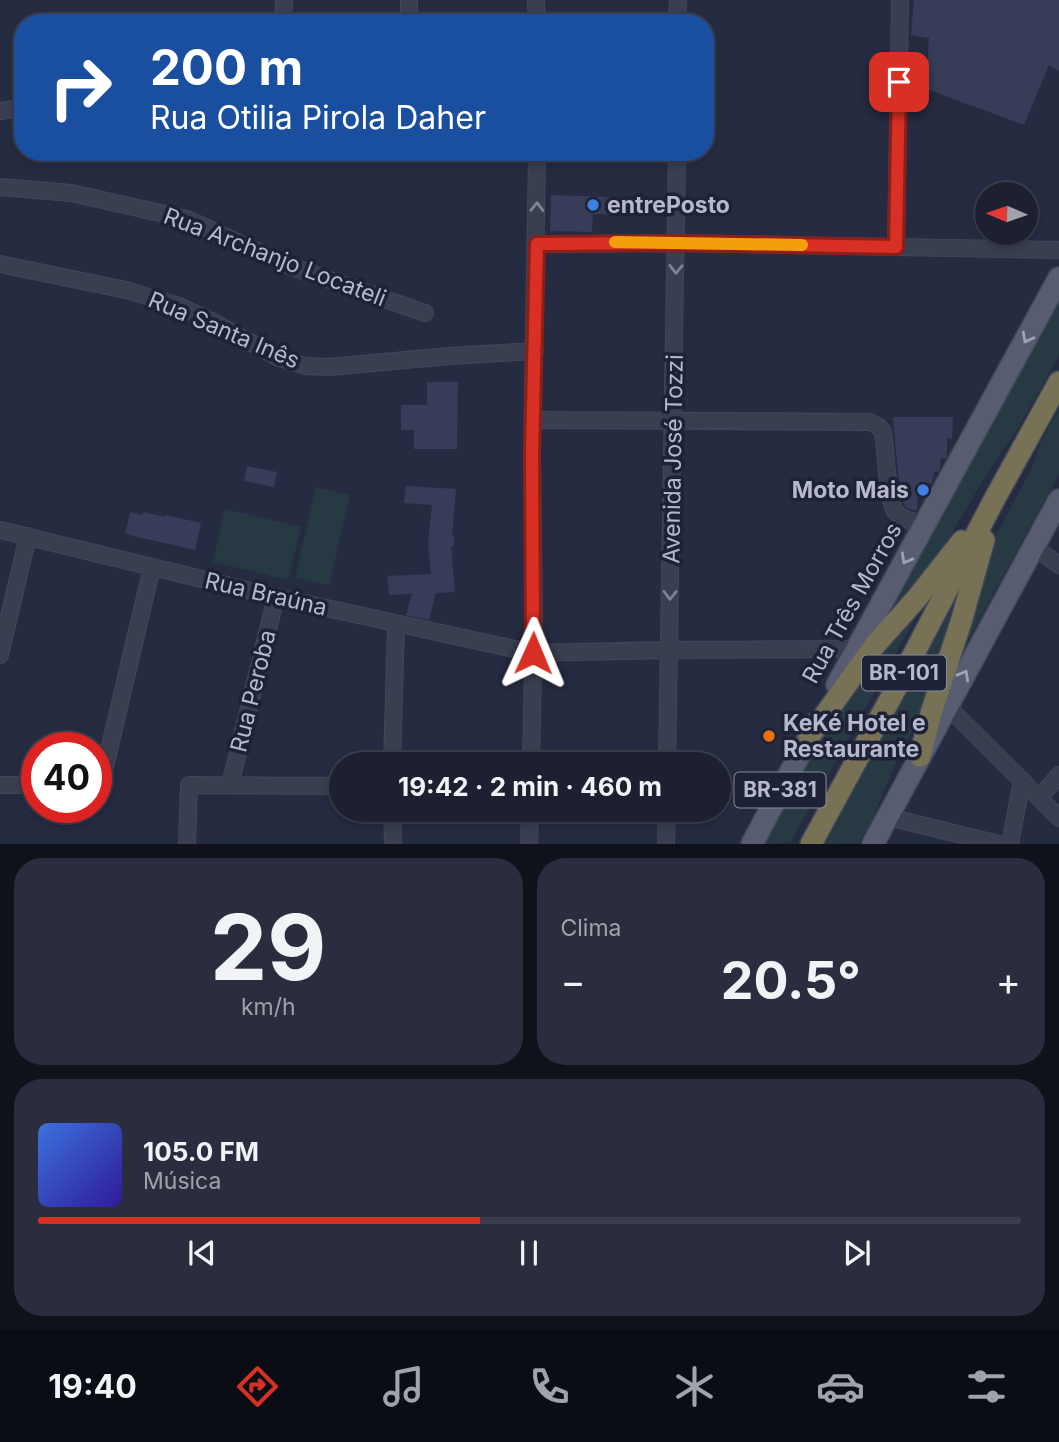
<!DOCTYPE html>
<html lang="pt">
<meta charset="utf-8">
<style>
body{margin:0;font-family:Inter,sans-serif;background:#292d3d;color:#f1f3f6;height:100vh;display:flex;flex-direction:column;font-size:26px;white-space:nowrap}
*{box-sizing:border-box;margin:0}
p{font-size:23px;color:#a0a3ab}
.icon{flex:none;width:38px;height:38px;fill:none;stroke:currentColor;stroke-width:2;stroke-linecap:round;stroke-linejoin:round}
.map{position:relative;height:844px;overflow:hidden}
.sheet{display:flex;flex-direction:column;gap:14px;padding:14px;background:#0f121b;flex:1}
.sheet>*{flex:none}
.banner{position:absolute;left:14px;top:14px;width:700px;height:147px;border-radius:28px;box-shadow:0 4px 10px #0003,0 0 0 2px #3a3e4d;background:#1a4fa0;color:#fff;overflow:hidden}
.needle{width:46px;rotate:272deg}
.controls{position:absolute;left:975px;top:182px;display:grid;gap:14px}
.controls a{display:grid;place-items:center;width:63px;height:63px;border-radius:50%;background:#1c2031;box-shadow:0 4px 10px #0003,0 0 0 2px #3a3e4d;font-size:35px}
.speed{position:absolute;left:21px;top:732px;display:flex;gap:14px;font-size:35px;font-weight:700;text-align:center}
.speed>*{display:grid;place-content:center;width:91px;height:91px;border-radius:50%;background:#1c2031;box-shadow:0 4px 10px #0003,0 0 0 2px #3a3e4d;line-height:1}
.speed .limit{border:10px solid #d22;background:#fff;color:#111}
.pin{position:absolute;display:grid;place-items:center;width:60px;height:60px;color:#fff;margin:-30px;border-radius:14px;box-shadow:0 4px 10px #0006}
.me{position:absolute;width:77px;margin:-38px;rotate:1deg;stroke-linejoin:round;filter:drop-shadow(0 0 5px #0008)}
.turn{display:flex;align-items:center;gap:24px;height:147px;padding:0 21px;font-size:32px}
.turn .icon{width:91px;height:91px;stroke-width:2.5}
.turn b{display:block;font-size:49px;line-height:60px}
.big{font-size:52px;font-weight:700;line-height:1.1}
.sheet .card{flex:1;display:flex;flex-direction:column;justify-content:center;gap:10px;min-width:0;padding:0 24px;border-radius:28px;background:#292d3d}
.sheet .dial{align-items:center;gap:0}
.dial b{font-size:91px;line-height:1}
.song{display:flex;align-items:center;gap:21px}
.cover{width:84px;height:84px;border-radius:10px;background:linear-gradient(135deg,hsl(220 70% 55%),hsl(250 70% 35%))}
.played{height:7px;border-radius:4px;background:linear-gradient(90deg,#d93025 45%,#3a3e4d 45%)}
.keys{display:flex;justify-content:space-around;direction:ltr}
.heat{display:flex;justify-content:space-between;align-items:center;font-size:38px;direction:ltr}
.sheet .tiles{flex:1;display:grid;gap:14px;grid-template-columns:1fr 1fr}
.card:last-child{grid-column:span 2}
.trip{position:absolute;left:329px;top:752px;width:402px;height:70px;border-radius:35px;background:#1c2031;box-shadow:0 4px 10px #0003,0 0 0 2px #3a3e4d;font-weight:700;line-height:70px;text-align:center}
.tab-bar{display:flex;height:112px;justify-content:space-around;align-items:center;background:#0b0d14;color:#a0a3ab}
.tab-bar .icon{width:49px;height:49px}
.tab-bar .selected{color:#d93025}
.tab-bar b{font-size:32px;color:#f1f3f6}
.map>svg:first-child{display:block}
.green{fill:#273942}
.building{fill:#373d58}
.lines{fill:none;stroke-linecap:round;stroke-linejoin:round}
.minor-casing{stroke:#43475a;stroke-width:18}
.major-casing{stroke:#43475a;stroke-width:24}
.highway-casing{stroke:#414558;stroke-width:24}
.minor{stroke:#393e51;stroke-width:16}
.major{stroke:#575c71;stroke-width:21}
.highway{stroke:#777256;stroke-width:21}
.oneway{stroke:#7e8294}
.oneway2{stroke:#9ea2b4}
.route-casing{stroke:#8d1f18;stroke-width:18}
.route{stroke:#d93025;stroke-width:12}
.slow{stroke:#f59e0b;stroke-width:12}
.shop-dot{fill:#3f7fe0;stroke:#1e2236;stroke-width:2.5}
.food-dot{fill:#e8710a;stroke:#1e2236;stroke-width:2.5}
.labels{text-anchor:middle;stroke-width:7;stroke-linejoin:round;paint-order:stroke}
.shield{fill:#1e2236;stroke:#888c9e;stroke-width:2}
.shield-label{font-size:21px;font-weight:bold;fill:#b6b9cb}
.poi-label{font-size:23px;font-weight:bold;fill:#b6b9cb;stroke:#1e2236;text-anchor:start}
.street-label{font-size:23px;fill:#b6b9cb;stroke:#1e2236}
</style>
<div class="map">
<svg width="1059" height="844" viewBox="0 0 1059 844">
<rect width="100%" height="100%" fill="#252b41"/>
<g class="green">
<path d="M1059,287v69l-40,70 -33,50 -63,105 -64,73z"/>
<path d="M1059,409v65l-112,205 37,-120 47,-90 10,-27z"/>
<path d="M316,487l34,8 -21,90 -34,-7z"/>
<path d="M225,509l76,18 -13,53 -75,-18z"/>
<path d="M968,577l-46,137 -25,45 -25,61 -13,23 -35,1z"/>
<path d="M936,582l-146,261 -34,1 34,-58 13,-15 38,-69z"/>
</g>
<g class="building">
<path d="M914,0h145v71l-10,-6 -25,60 -108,-40v-11l11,-3 2,-33 -18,-3z"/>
<path d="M551,195l110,4 -1,14h-41l-1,2 -25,-1 -1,18 -42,-1z"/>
<path d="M427,382h31l-1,67h-43v-19h-13v-25h26z"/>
<path d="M893,417h60l-1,21h-5v18l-1,3 -5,-1 -1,11 -2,3h-4l-2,11h-14l-1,28 -10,-3 -5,-6 -4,-29z"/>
<path d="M247,466l30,6 -3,15 -30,-6z"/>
<path d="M406,486l50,3 -4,47h2v10h-3l4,46 -19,1 -7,27 -23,-5 6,-21 -23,1 -2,-19 44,-2 -3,-31 4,-38 -28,-2z"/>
<path d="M130,512l12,3 1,-3 22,5v-2l36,8 -6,27 -70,-16z"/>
</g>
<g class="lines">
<defs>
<g id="minor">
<path d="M536,0l1,23"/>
<path d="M283,23l1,-23"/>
<path d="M409,23v-23"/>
<path d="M677,23l1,-23"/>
<path d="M0,111l23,-3"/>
<path d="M406,153v-1"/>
<path d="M0,187l71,6 116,26 105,48 133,46"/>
<path d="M536,244l140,-1 383,7"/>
<path d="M896,247l4,-247"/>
<path d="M0,264l126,26 53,16 36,17 64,35 26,8 24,1 120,-11 86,-5"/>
<path d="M533,420l337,2 8,4 5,6c3,18 4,67 12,79 8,10 20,11 31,12"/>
<path d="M0,530l276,67 257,56 136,-3 188,-1"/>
<path d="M1034,547l25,18"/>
<path d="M0,655l28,-119"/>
<path d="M947,706l112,112"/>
<path d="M392,765l4,-141"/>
<path d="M531,765l3,-145 -2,-168 5,-300"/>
<path d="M667,765l10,-613"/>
<path d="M101,784l51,-217"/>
<path d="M0,785h37"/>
<path d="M230,785l46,-188"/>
<path d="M1040,797l19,-22"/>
<path d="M392,810l1,34"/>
<path d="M888,817l111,27"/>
<path d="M187,844l2,-59 152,1"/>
<path d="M529,844l1,-34"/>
<path d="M666,844l1,-34"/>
<path d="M1010,844l12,-64"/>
</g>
<g id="major">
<path d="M837,685l222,-407"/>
<path d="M752,844l65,-122"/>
<path d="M873,844l186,-344"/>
</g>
<g id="highway">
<path d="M809,737l66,-92 42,-47 45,-57"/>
<path d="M920,756l11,-43 30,-91 23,-82"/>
<path d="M811,844l84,-154 99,-190 65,-118"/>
</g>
</defs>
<use href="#minor" class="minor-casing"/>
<use href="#major" class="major-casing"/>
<use href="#highway" class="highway-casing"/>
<use href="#minor" class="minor"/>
<use href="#major" class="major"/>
<use href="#highway" class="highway"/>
</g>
<defs><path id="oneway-chevron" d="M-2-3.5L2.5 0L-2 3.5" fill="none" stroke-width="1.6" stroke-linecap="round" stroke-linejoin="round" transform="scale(1.75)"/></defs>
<g class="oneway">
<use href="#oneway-chevron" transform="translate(537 207) rotate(-89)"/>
<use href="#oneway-chevron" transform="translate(676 269) rotate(91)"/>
<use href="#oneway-chevron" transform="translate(670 595) rotate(91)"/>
</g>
<g class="oneway2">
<use href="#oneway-chevron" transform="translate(1027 338) rotate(118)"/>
<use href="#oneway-chevron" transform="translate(906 559) rotate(119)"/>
<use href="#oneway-chevron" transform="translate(964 675) rotate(-61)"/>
</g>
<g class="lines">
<defs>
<path id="route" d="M533,653l-1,-201 5,-208 139,-1 220,4 3,-165"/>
</defs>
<use href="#route" class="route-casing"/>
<use href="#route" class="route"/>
<path class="slow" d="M615,242l187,3"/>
</g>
<g class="shop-dot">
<circle cx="593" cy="205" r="7"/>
<circle cx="923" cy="490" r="7"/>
</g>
<circle class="food-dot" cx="769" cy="736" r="7"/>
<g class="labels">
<g class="shield">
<rect x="862" y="655.5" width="84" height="35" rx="5"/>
<rect x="734.5" y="772.5" width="91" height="35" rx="5"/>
</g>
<g class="shield-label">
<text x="904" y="680">BR-101</text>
<text x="780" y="797">BR-381</text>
</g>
<g class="poi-label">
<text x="607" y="213">entrePosto</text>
<text x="909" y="498" text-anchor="end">Moto Mais</text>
<text x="783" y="731">KeKé Hotel e<tspan x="783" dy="26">Restaurante</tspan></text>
</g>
<g class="street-label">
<text transform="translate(275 257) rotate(21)" y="8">Rua Archanjo Locateli</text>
<text transform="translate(224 330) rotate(23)" y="8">Rua Santa Inês</text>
<text transform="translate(673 459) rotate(-89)" y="8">Avenida José Tozzi</text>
<text transform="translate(266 594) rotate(13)" y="8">Rua Braúna</text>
<text transform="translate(852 603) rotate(-61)" y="8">Rua Três Morros</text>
<text transform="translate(253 691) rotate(-76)" y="8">Rua Peroba</text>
</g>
</g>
</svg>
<div class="controls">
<a><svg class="needle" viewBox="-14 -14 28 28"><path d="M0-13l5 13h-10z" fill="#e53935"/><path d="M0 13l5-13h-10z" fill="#a0a3ab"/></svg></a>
</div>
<div class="speed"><div class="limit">40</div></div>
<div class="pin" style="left:899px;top:82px;background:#d93025"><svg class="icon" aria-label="arrive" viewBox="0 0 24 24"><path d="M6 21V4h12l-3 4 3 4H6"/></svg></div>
<svg class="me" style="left:533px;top:653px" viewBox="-20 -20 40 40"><path d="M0-17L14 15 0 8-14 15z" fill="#d93025" stroke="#fff" stroke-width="4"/></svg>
<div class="trip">19:42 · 2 min · 460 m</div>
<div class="banner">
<div class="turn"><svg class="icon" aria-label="right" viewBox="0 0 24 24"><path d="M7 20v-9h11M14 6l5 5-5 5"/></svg><div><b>200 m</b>Rua Otilia Pirola Daher</div></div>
</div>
</div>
<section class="sheet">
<div class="tiles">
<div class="card dial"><b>29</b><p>km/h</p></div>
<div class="card"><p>Clima</p>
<div class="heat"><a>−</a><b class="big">20.5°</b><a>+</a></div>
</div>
<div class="card">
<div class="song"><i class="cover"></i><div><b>105.0 FM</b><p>Música</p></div></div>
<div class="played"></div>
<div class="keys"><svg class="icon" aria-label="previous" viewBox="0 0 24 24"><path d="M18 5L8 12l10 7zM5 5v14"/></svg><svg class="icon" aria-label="pause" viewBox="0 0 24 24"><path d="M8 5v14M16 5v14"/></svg><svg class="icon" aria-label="next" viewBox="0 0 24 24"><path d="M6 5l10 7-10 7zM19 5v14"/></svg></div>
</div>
</div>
</section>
<nav class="tab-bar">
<b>19:40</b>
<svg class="icon selected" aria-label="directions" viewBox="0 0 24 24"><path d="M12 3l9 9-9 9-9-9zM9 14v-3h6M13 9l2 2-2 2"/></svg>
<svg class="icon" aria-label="music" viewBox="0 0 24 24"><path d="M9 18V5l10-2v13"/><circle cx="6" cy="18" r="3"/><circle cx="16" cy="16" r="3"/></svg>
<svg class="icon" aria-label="phone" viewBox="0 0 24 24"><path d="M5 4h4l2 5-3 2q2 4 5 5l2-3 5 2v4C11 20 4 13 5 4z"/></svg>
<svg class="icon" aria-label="climate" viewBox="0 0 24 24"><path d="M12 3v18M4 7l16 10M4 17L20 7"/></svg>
<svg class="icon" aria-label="car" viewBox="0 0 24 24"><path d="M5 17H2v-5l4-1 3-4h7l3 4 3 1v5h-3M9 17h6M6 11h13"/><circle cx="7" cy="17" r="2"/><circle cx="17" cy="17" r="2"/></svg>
<svg class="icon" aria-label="filters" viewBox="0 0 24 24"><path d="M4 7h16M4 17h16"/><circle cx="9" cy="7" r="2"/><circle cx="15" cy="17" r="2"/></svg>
</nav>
